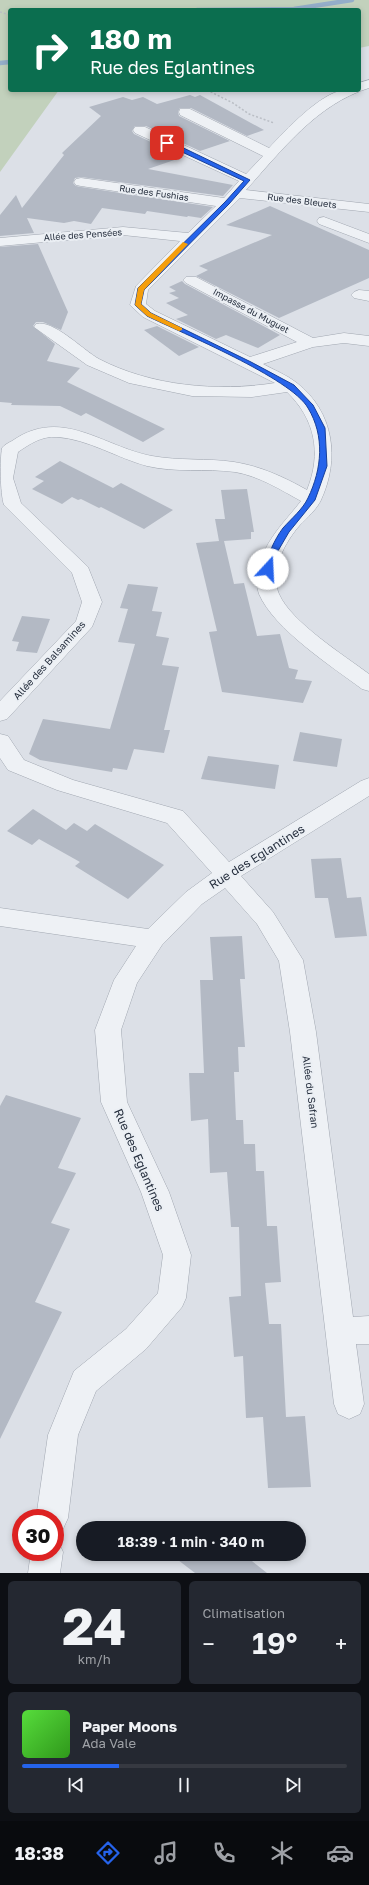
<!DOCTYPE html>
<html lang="fr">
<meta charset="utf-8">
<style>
body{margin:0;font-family:"Golos Text",sans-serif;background:#242831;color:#f1f3f6;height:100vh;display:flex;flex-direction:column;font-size:15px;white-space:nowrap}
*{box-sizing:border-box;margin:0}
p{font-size:13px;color:#9ea1a6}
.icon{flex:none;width:22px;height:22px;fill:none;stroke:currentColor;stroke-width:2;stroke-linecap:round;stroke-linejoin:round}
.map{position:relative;height:1573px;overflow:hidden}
.side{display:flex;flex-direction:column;gap:8px;padding:8px;background:#0d0f14;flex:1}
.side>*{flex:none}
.hud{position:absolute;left:8px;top:8px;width:353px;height:84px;border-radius:4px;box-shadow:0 2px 6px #0003;background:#0b6e4f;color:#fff;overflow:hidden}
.speed{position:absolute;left:12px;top:1509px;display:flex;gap:8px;font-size:20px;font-weight:700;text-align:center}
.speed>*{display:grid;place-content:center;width:52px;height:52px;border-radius:50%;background:#171b24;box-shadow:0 2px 6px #0003;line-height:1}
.speed .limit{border:6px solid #d22;background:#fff;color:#111}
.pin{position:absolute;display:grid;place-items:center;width:34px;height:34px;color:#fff;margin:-17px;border-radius:8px;box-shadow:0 2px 6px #0006}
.me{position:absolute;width:44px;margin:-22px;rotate:20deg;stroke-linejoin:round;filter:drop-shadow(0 0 3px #0008)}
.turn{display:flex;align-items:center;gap:14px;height:84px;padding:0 16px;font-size:18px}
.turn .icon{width:52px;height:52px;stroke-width:2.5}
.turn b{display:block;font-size:28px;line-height:34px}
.big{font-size:30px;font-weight:600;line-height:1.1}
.side .tile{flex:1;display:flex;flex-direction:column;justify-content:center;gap:6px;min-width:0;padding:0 14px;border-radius:6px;background:#242831}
.side .dial{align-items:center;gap:0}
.dial b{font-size:52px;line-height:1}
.song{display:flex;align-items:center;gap:12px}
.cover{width:48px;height:48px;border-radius:6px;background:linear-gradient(135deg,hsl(110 70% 55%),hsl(110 70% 35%))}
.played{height:4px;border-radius:2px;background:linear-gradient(90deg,#2563eb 30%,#363941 30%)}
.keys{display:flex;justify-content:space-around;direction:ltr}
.heat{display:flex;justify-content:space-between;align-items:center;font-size:22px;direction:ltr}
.side .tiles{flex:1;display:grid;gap:8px;grid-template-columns:1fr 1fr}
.tile:last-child{grid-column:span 2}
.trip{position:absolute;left:76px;top:1521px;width:230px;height:40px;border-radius:20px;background:#171b24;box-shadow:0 2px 6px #0003;font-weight:600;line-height:40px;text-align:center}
.menu{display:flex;height:64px;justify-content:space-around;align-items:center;background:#090b0e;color:#9ea1a6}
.menu .icon{width:28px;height:28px}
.menu .active{color:#2563eb}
.menu b{font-size:18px;color:#f1f3f6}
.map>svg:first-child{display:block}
.green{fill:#c2d1bc}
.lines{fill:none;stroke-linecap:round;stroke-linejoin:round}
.stream{stroke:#95aec9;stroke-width:4.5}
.building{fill:#b3b9c4}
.minor-casing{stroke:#a1a7b1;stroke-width:1}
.path{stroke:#babec5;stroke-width:1.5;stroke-dasharray:2 2;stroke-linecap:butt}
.minor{fill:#eef1f5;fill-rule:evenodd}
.route{fill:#2563eb;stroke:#184099}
.slow{fill:#f59e0b}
.labels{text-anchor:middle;stroke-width:4;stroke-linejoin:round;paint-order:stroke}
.far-street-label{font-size:9px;fill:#252e3d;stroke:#ebeff4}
.street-label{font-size:10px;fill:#252e3d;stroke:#ebeff4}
.near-street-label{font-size:12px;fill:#252e3d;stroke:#ebeff4}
</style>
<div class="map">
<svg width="369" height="1573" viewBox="0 0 369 1573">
<rect width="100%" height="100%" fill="#dce0e7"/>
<path class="green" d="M0,0h369v46l-10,2v-38h-349v80h49l-59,82z"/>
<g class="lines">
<g class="stream">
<path d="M197,10l97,-1 58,-9"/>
<path d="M0,63l10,-1"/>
</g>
</g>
<g class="building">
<path d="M190,95l5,2 5,-2 64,35 -17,6 -56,-28h-11l-2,4 1,4 51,25 -30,10 -54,-25h-11l-3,5 2,3 49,23 -35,12 85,16 -10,11 -142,-19 -6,1 -2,5 3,3 5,1 132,20 -12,11 -13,-2 -1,1 -40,-6 -2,3 -43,-6 -11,16 -17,-3 -10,2 -37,-5 7,15 -34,3v-21l16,-20 6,13 42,-53 -2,-2 39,-37 -12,-9 34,-10 9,3 11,-3 14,7z"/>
<path d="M270,206l99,44v28l-90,40 -83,-42 12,-6 -9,-4 73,-31 -46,-10z"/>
<path d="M38,244l30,68 -7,18 -18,-8h-7l-3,4 22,18 -8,17 33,7 -13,14 98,47 -22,13 -57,-29 -5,3 -21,-10 -49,-1 1,-2 -12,-1v-155z"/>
<path d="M182,281l3,3 95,51 -22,13 -32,-13 -10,4 -40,-20 12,-4 -22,-12 13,-5 -10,-5 7,-2 -7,-4z"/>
<path d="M157,326l42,21 -20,9 -35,-26z"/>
<path d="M60,461l53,27 8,-5 52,27 -29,19 -43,-22 -2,1 -18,-9 -3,1 -6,-3 -10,7 -30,-15 12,-8 -9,-4z"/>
<path d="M247,489l7,43h-3v7l-27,2 10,43 10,-1 13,53 23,-2 9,34 9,2 -3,9 17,2 -9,22 -81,-11 -13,-60 8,-1 -21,-88 23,-2 -4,-22h10l-4,-29z"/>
<path d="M128,584l30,3 -6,24 10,1 -6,24 13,2 -7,27 17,2 -15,63h6l-6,23 -30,-4 -7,21 -14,-2 -1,4 -72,-12 -11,-6 14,-35 67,10 25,-85 -17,-2 10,-33 -8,-1z"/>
<path d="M22,616l28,3 -13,34 -21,-2 3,-9 -7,-1z"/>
<path d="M300,732l42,7 -5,28 -44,-6z"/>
<path d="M208,756l71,9 -4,24 -74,-10z"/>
<path d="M33,809l33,21 8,-7 13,8 8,-7 69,41 -36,34 -53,-33 5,-4 -41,-23 -7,6 -25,-14z"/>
<path d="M341,858l6,40 14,-1 6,39 -32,2 -7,-40h-13l-4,-39z"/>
<path d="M242,936l3,43h-5l5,68h-7l1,25h-5l2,48h7l1,24h11l1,27h8l3,55h10l4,56 -16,1 4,41h12l5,93 19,-1 6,71 -43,1 -5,-71 -17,1 -3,-62 -9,1 -5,-60 12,-1 -1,-33 -1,-36h-8l-4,-55 -17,1 -2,-54 -17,2 -2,-48h15l-4,-93h13l-3,-43z"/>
<path d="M6,1095l75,23 -23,50 18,5 -25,50 19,6 -35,73 27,10 -62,127v-333z"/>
<path d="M183,1554h60l24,19h-72l-17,-13z"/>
</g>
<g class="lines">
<defs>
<g id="minor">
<path d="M369,80v8c-52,16 -87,62 -123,102l123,14v8l-129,-14 -92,92 -2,14 9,7 95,46 47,-15 -111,-59 -3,-3 3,-3h10l117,61 31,-5 25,3v10l-25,-3 -31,4 -50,17c11,6 24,11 34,19 37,29 43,76 24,117 -4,9 -14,18 -21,25 -15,17 -31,46 -21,69 12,28 66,62 90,80v17l-7,-2c-31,-23 -88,-60 -103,-95 -5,-14 -1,-31 6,-44 9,-19 23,-32 36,-49 -20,-11 -42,-25 -66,-29 -30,-4 -59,1 -88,-6 -30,-8 -59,-27 -90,-29 -16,-1 -27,7 -39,15l-5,26 8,25 67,64 14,35 -10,25 -85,92 -7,2v-20l76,-80 6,-19 -10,-29 -68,-68c-4,-12 -4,-46 -2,-57 2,-3 6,-5 10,-7 50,-35 91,6 140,15 27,5 55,2 82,6 26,4 50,15 73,28 15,-37 8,-71 -20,-98l-35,5 -60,-1 -63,-13 -42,-18 -53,-38 2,-3c17,-5 47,26 63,35 52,27 118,33 176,24l-132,-66 -13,-12 6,-19 44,-45 -57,-6 -123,11v-8l123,-11 65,6 28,-27 -135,-20 -5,-1 -2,-3 2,-3 5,-1 143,20 15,-17 -104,-48 -2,-3 2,-3h10l101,47 17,-18 -83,-41 -1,-3 1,-3h10l79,39c16,-17 51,-55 75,-58 5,-1 10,0 15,0v-7z"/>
<path d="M324,217l45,17v9l-50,-19 -2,-3 2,-3z"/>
<path d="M359,290l10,1v10l-15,-3 -3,-3 3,-3z"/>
<path d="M0,734l8,2 16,24 49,20 110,31 46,51 132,-81 8,-3v18l-128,80 32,36 30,48 13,72 37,285 16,-1v28h-13l8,60 -4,10 -11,5 -11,-5 -4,-10 -44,-372 -11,-71 -22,-37 -32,-36 -23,16 -40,41 -25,38 -16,47 6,72 42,90 22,63 -5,43 -4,9 -36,42 -50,42 -18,44 -10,83 -5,11 -8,4v-15h-19l12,-83 26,-64 52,-42 32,-36 5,-38 -22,-63 -40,-90 -6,-72 19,-50 22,-34 -136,-20v-18l148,21 38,-37 26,-19 -45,-50 -110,-33 -49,-20 -8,-12z"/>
<path d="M55,1539l3,2 5,11 -3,21h-32l3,-21h24z"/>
</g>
</defs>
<use href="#minor" class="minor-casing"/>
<g class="path">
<path d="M0,12l10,3"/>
<path d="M207,90l26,13 16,11 25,9"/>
</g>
<use href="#minor" class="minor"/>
</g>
<path class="route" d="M165,141h4l81,39 -21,24 -85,86 -3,14 10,9 100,49 43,23 19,20 12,23 2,38 -12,34 -26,32 -14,24 -3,13 -4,2 -4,-2c4,-14 10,-29 19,-41 8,-9 20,-19 25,-30 14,-29 17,-62 0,-90 -17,-30 -126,-75 -161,-92l-12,-11 3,-17 87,-86 19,-21 -79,-37z"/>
<path class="slow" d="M183,242l5,2 -44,46 -3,14 10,9 31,15v2l-3,1 -32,-15 -12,-11 3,-17z"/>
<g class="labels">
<g class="far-street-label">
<text transform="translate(154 193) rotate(8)" y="3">Rue des Fushias</text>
<text transform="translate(302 201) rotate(7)" y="3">Rue des Bleuets</text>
<text transform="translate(83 235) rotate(-4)" y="3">Allée des Pensées</text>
<text transform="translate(251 311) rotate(28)" y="3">Impasse du Muguet</text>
</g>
<g class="street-label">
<text transform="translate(49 660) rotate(-48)" y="4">Allée des Balsamines</text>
<text transform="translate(311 1092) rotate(83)" y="4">Allée du Safran</text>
</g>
<g class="near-street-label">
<text transform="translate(257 857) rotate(-32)" y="4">Rue des Eglantines</text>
<text transform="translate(139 1160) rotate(67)" y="4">Rue des Eglantines</text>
</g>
</g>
</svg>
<div class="speed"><div class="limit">30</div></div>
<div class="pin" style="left:167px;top:143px;background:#d93025"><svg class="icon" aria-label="arrive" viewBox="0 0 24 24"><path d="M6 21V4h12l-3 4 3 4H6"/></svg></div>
<svg class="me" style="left:268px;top:569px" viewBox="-20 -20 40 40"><circle r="19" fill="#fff"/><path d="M0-13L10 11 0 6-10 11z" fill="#2563eb"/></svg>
<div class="trip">18:39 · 1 min · 340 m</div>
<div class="hud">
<div class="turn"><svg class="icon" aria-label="right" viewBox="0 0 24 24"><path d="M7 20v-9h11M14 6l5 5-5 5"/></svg><div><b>180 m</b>Rue des Eglantines</div></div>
</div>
</div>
<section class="side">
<div class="tiles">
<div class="tile dial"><b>24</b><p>km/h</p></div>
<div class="tile"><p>Climatisation</p>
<div class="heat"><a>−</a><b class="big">19°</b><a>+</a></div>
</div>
<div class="tile">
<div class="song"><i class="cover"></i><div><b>Paper Moons</b><p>Ada Vale</p></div></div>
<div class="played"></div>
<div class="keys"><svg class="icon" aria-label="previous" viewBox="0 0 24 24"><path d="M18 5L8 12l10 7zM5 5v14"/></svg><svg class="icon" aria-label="pause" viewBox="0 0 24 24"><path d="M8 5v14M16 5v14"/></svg><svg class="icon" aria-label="next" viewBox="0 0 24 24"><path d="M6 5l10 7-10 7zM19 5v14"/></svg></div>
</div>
</div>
</section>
<nav class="menu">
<b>18:38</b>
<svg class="icon active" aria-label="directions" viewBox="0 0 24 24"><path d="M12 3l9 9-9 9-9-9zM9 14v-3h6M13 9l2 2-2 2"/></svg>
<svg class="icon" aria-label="music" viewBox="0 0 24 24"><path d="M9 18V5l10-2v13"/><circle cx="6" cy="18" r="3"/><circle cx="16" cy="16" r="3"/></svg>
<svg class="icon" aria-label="phone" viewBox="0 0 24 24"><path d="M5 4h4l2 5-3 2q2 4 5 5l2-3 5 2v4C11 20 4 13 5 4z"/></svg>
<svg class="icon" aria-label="climate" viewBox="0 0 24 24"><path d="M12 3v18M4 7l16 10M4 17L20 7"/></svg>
<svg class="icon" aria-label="car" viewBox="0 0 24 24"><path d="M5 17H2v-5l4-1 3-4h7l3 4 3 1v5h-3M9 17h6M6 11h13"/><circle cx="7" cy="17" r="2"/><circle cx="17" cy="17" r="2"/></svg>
</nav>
